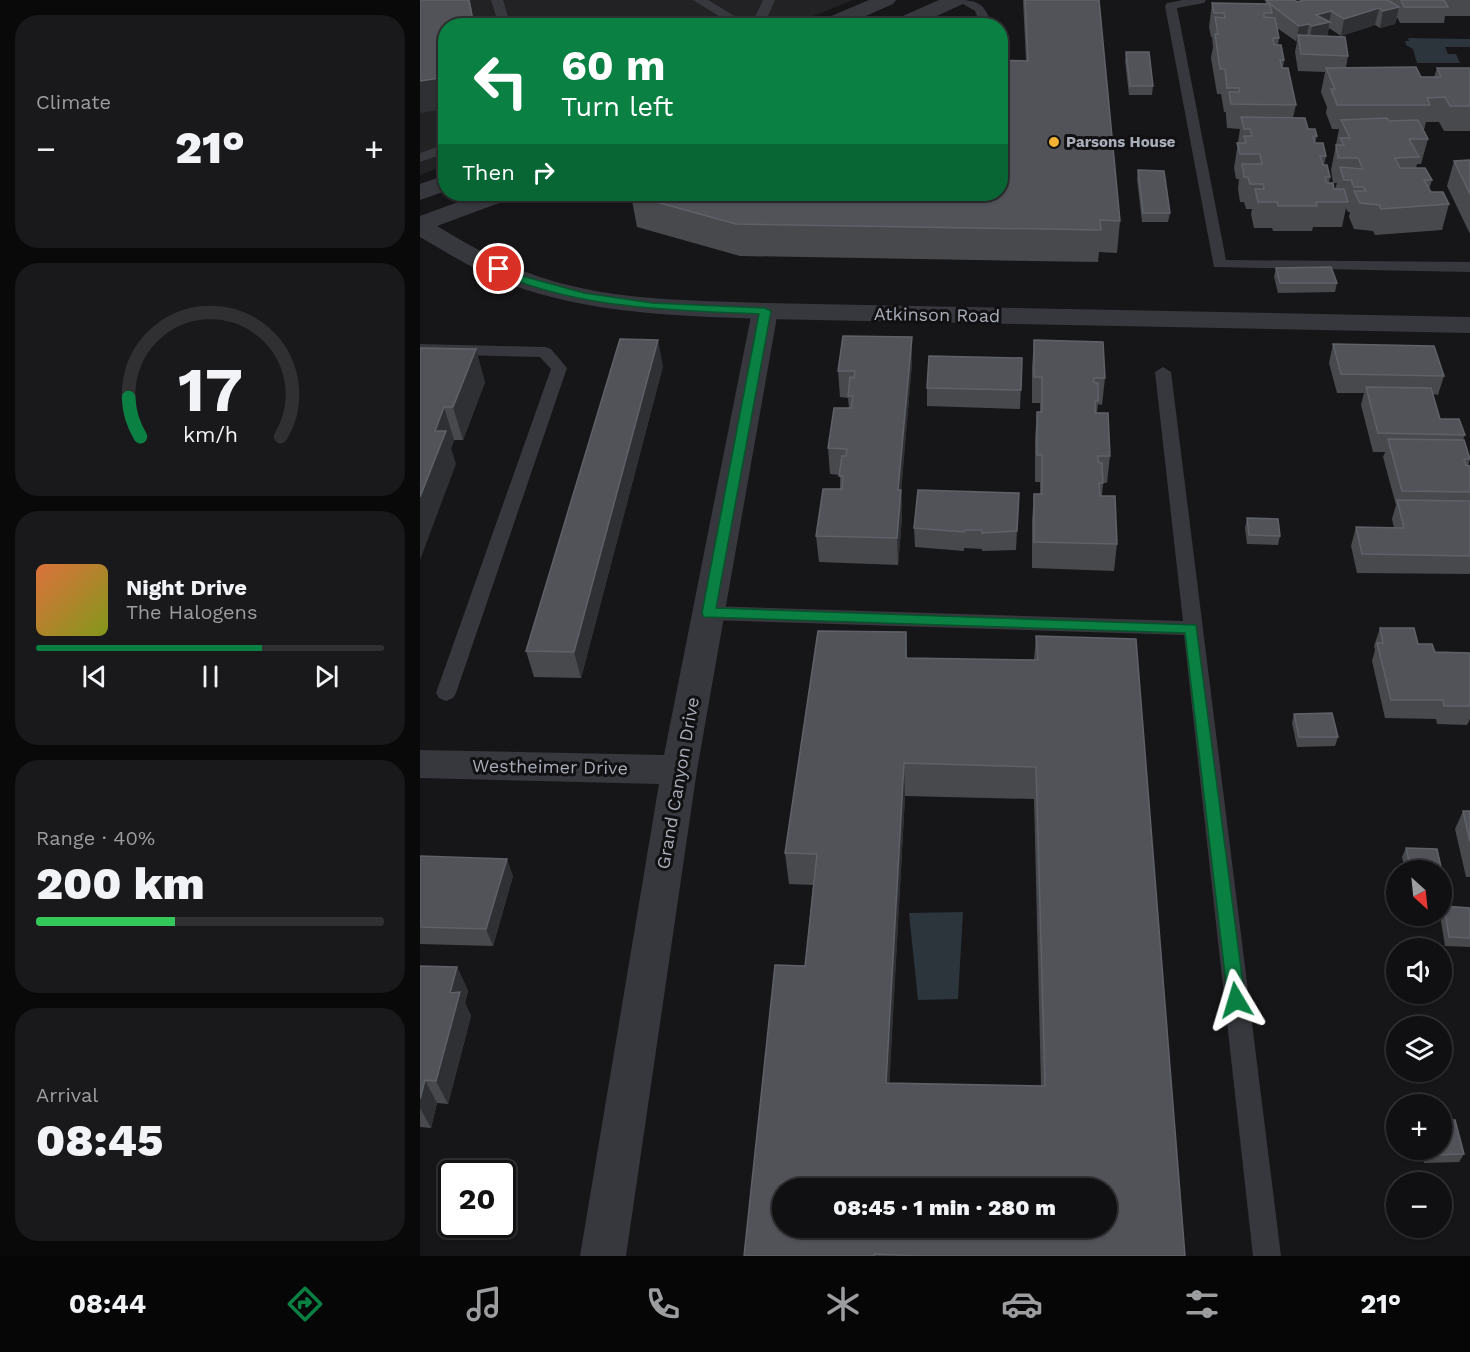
<!DOCTYPE html>
<meta charset="utf-8">
<style>
body{margin:0;font-family:"Work Sans",sans-serif;background:#19191b;color:#f1f3f6;height:100vh;display:flex;flex-direction:column;font-size:22px;white-space:nowrap}
*{box-sizing:border-box;margin:0}
p{font-size:20px;color:#9c9d9f}
.icon{flex:none;width:33px;height:33px;fill:none;stroke:currentColor;stroke-width:2;stroke-linecap:round;stroke-linejoin:round}
.map{position:relative;flex:1;overflow:hidden}
.side{display:flex;flex-direction:column;gap:15px;padding:15px;background:#09090a;width:420px}
.side>*{flex:none}
.guide{position:absolute;left:18px;top:18px;width:570px;height:183px;border-radius:24px;box-shadow:0 2px 4px #0004,0 0 0 2px #303032;background:#0b8043;color:#fff;overflow:hidden}
.needle{width:39px;rotate:153deg}
.controls{position:absolute;left:966px;top:860px;display:grid;gap:12px}
.controls a{display:grid;place-items:center;width:66px;height:66px;border-radius:50%;background:#101012;box-shadow:0 2px 4px #0004,0 0 0 2px #303032;font-size:30px}
.speed{position:absolute;left:18px;top:1160px;display:flex;gap:12px;font-size:30px;font-weight:700;text-align:center}
.speed>*{display:grid;place-content:center;width:78px;height:78px;border-radius:50%;background:#101012;box-shadow:0 2px 4px #0004,0 0 0 2px #303032;line-height:1}
.speed .limit{border:3px solid #111;border-radius:9px;background:#fff;color:#111}
.pin{position:absolute;display:grid;place-items:center;width:51px;height:51px;color:#fff;margin:-26px;border:3px solid #fff;border-radius:50%;box-shadow:0 2px 6px #0007}
.me{position:absolute;width:66px;margin:-33px;rotate:353deg;stroke-linejoin:round;filter:drop-shadow(0 0 4px #0008)}
.turn{display:flex;align-items:center;gap:21px;height:126px;padding:0 24px;font-size:27px}
.turn .icon{width:78px;height:78px;stroke-width:2.5}
.turn b{display:block;font-size:42px;line-height:51px}
.then{display:flex;align-items:center;height:57px;padding:0 24px;background:#0003;gap:12px;font-size:22px}
.big{font-size:45px;font-weight:800;line-height:1.1}
.side .widget{flex:1;display:flex;flex-direction:column;justify-content:center;gap:9px;min-width:0;padding:0 21px;border-radius:24px;background:#19191b}
.side .dial{align-items:center;gap:0}
.dial svg{height:156px;overflow:visible;fill:none;stroke:#303032;stroke-width:7;stroke-linecap:round;text-anchor:middle}
.dial text{fill:#f1f3f6;stroke:none}
.song{display:flex;align-items:center;gap:18px}
.cover{width:72px;height:72px;border-radius:9px;background:linear-gradient(135deg,hsl(20 70% 55%),hsl(70 70% 35%))}
.played{height:6px;border-radius:3px;background:linear-gradient(90deg,#0b8043 65%,#303032 65%)}
.keys{display:flex;justify-content:space-around;direction:ltr}
.heat{display:flex;justify-content:space-between;align-items:center;font-size:33px;direction:ltr}
.charge{height:9px;border-radius:4px;background:linear-gradient(90deg,#34c759 40%,#303032 0)}
.trip{position:absolute;left:352px;top:1178px;width:345px;height:60px;border-radius:30px;background:#101012;box-shadow:0 2px 4px #0004,0 0 0 2px #303032;font-weight:800;line-height:60px;text-align:center}
.menu{display:flex;height:96px;justify-content:space-around;align-items:center;background:#060607;color:#9c9d9f}
.menu .icon{width:42px;height:42px}
.menu .active{color:#0b8043}
.menu b{font-size:27px;color:#f1f3f6}
main{display:flex;flex:1;min-height:0}
.map>svg:first-child{display:block}
.built{fill:#222225}
.water{fill:#2c353c}
.lines{fill:none;stroke-linecap:round;stroke-linejoin:round}
.service{fill:#37383d;fill-rule:evenodd}
.minor{fill:#37383d;fill-rule:evenodd}
.tertiary{fill:#37383d;fill-rule:evenodd}
.wall{fill:#47494d;fill-rule:evenodd}
.shaded-wall{fill:#2f3033}
.building{fill:#525359;stroke:#5f6168;stroke-width:1.5;fill-rule:evenodd}
.route{fill:#0b8043;stroke:#07532c;stroke-width:1.5}
.poi-dot{fill:#f2b134;stroke:#111113;stroke-width:2}
.labels{text-anchor:middle;stroke-width:6;stroke-linejoin:round;paint-order:stroke}
.far-poi-label{font-size:15px;font-weight:bold;fill:#a8adb8;stroke:#111113;text-anchor:start}
.street-label{font-size:18px;fill:#a8adb8;stroke:#111113}
</style>
<main>
<section class="side">
<div class="widget"><p>Climate</p>
<div class="heat"><a>−</a><b class="big">21°</b><a>+</a></div>
</div>
<div class="widget dial"><svg viewBox="0 0 100 80">
<path d="M14 69A42 42 0 1 1 86 69"/>
<path d="M14 69A42 42 0 0 1 8 49" stroke="#0b8043"/>
<text x="50" y="56" font-size="32" font-weight="700">17</text>
<text x="50" y="72" font-size="11">km/h</text>
</svg></div>
<div class="widget">
<div class="song"><i class="cover"></i><div><b>Night Drive</b><p>The Halogens</p></div></div>
<div class="played"></div>
<div class="keys"><svg class="icon" aria-label="previous" viewBox="0 0 24 24"><path d="M18 5L8 12l10 7zM5 5v14"/></svg><svg class="icon" aria-label="pause" viewBox="0 0 24 24"><path d="M8 5v14M16 5v14"/></svg><svg class="icon" aria-label="next" viewBox="0 0 24 24"><path d="M6 5l10 7-10 7zM19 5v14"/></svg></div>
</div>
<div class="widget"><p>Range · 40%</p><b class="big">200 km</b><div class="charge"></div></div>
<div class="widget"><p>Arrival</p><b class="big">08:45</b></div>
</section>
<div class="map">
<svg width="1050" height="1256" viewBox="0 0 1050 1256">
<rect width="100%" height="100%" fill="#161618"/>
<path class="built" d="M0,0h433l-62,25 -345,1 -1,139 -25,10z"/>
<g class="water">
<path d="M988,38l62,1v8h-25l3,7h8l4,9h-43l-4,-14 -7,-4 -1,-4h4z"/>
<path d="M543,912l-5,87 -40,1 -9,-87z"/>
</g>
<g class="lines">
<g class="service">
<path d="M71,0h12l8,26h-12z"/>
<path d="M273,0h15l43,26h-16z"/>
<path d="M343,0h12l-7,16 16,10c-12,0 -21,0 -29,-9z"/>
<path d="M536,0c24,0 28,4 37,26h-12l-6,-15z"/>
<path d="M763,0h23l-2,3 -27,5 49,252 244,2v10l-256,-5 -49,-261 2,-3z"/>
<path d="M26,144v9l-26,9v-9z"/>
<path d="M0,344l125,3 6,2 16,19 -111,325 -3,5 -7,3 -7,-3 -3,-5 115,-324 -11,-12 -120,-3z"/>
<path d="M743,367l8,5 110,884h-28l-69,-621 -475,-15 -7,-2 -3,-5 3,-5 7,-2 474,15 -28,-249z"/>
</g>
<path class="minor" d="M345,303l9,2 4,6 -81,459 -71,486h-46l79,-472 -239,-6v-28l244,5 88,-444 4,-6z"/>
<g class="tertiary">
<path d="M449,0h27l-3,4 -50,22h-29l3,-4z"/>
<path d="M519,0h27l-3,4 -48,22h-29l3,-4z"/>
<path d="M26,175v16l-26,9v-16z"/>
<path d="M60,194h33l-3,5 -73,27c29,17 58,35 89,46 75,29 159,28 239,31l705,14v16l-705,-14c-86,-3 -174,-5 -256,-35 -31,-12 -60,-30 -89,-47v-21z"/>
</g>
</g>
<g class="wall">
<path d="M603,0h76l21,221 -3,32 -18,-1 -1,10 -358,-6 -103,-29 -6,-32 369,-1 26,-133z"/>
<path d="M880,0h88l2,1v-1h80v16h-25l-1,7h-44l-3,-6 -2,7 -15,4 -5,-3 -34,11 -12,-8 -2,8 21,20 -2,12 75,9h13l3,-9h33v63h-26l-5,-9h-13l-2,8h-1l5,9 -7,25h-4l-1,4 16,12 -3,9 2,3 18,12 -7,26 -67,5 -2,-4 -19,-2 -5,-12 1,-5h-2l-2,-4 -4,19h-29l-1,4h-39l-1,-3h-18l-3,-14 1,-5h-6l-2,-7h-4l-2,-13 1,-10h-3l-2,-11 6,-39 -13,-1 -1,-12v-4h-2l-3,-18h-4l-6,-36 2,-11 -1,-10h-1l-2,-10 3,-24 54,1v-3l31,1 3,-1zM857,28l20,14 -2,10 3,19 27,1 -4,20 6,15 -1,6 6,16h7l-8,41 2,13h4l-2,6h-1l-5,-6 1,-6 -6,-12 2,-9 -11,-13 2,-7 -24,-18 3,-13 -13,-37 1,-8 -6,-15 1,-7z"/>
<path d="M706,52l27,34 -1,9h-23l-4,-34z"/>
<path d="M1050,160v74l-23,-48 7,-25z"/>
<path d="M718,170l32,43 -2,9h-26l-5,-43z"/>
<path d="M856,268l61,15 -2,9 -57,1 -4,-16z"/>
<path d="M614,340l71,38 -3,27 -4,-1 -1,9 13,43 -3,27h-4l-1,13 15,48 -3,27 -82,-3v-48l2,-26h6v-12h-5v-44l2,-26h3v-9h-8v-36z"/>
<path d="M913,344l111,32 -6,19 -5,-1 7,25 25,16 -2,5 7,19 -2,7h2v108l-113,-1 -6,-27 5,-19 38,1 -2,-9 4,-14 -13,-48 2,-5h-12l-12,-47 3,-12h-27l-8,-30z"/>
<path d="M0,348l65,34 -22,58h-9l-3,8 5,16z"/>
<path d="M602,358l-2,51 -93,-3v-18z"/>
<path d="M492,363l-11,127 1,27 -4,48 -79,-3 -3,-26 24,-47v-14l-10,-1 -2,-26 21,-40 -1,-10 -8,-1 -2,-26z"/>
<path d="M243,366l-82,312 -47,-1 -8,-26z"/>
<path d="M599,493l-3,57 -34,1v-2l-18,-1v3l-49,-4 -1,-19z"/>
<path d="M827,518l33,18 -2,9 -31,-1 -2,-16z"/>
<path d="M960,628l55,24 35,1v66l-3,6 -30,-1 -1,-5 -51,-1 -13,-57 3,-11 -1,-4z"/>
<path d="M486,632l1,26 127,2 2,-24 149,620h-441l61,-290 8,-81 -24,-1 -4,-31zM485,796l129,3 7,287 -152,-3z"/>
<path d="M874,714l44,23 -3,9 -38,1 -5,-24z"/>
<path d="M1043,811h7v66h-4l-11,-48z"/>
<path d="M986,848l31,1 6,27 -1,4v-10h-37l-3,-13z"/>
<path d="M0,856l93,20 -20,70 -73,-2z"/>
<path d="M1024,906l26,2v39l-25,-1 -5,-31h2v-3z"/>
<path d="M0,966l37,1 11,24 -3,12 6,13 -23,88 -11,-1 -6,25 -11,-1z"/>
<path d="M1001,1149h21l22,5 -5,8 -35,1z"/>
</g>
<g class="shaded-wall">
<path d="M49,0h1l5,26h-1z"/>
<path d="M979,7l-4,17 -15,4 3,-17z"/>
<path d="M959,8l-4,17 -34,11 3,-17z"/>
<path d="M911,11l-4,27 -18,5 3,-17 4,-11z"/>
<path d="M889,24l-3,16 -8,-5 -1,7h-1l3,-16z"/>
<path d="M26,77v32l-26,4v-32z"/>
<path d="M492,337v26l-13,154 -1,-27z"/>
<path d="M238,340l5,26 -82,312 -7,-26z"/>
<path d="M56,349l9,33 -22,58 -10,-33z"/>
<path d="M24,407l10,33 -3,8 5,16 -36,96v-63l15,-66z"/>
<path d="M481,490l1,27 -4,48 -1,-27z"/>
<path d="M484,763l1,33 -17,315 -2,-28z"/>
<path d="M87,859l6,17 -20,70 -7,-17z"/>
<path d="M37,967l11,24 -3,12 6,13 -23,88 -12,-23 14,-88z"/>
<path d="M5,1080l12,23 -6,25 -11,-20v-9z"/>
</g>
<g class="building">
<path d="M0,0h49l5,26h-28v51l-26,4z"/>
<path d="M605,0h74l21,221 -20,-1 1,10 -365,-6 -105,-29 2,-1h367v-134l28,1z"/>
<path d="M851,0h24l2,2 8,-2h83l11,7 -16,4 -4,-3 -35,11 -13,-8 -15,4 14,7 -18,4 -3,-2 -10,2 -33,-25z"/>
<path d="M981,0h43l4,7h-44z"/>
<path d="M792,3l58,1 2,9h-8v4l11,1 4,20h-6l1,7h7l3,15h-4l2,8h6l8,37 -65,-1 -2,-12h10v-4h-12l-2,-19h-5l-5,-35h3l-3,-17 10,1 -1,-5h-10z"/>
<path d="M878,35l47,2 3,19 -47,-2z"/>
<path d="M706,52h23l4,34h-23z"/>
<path d="M996,67l5,10h20l-4,-9h33v38h-20l-5,-9 -18,1 3,7h-93l-6,-16h4l-9,-21z"/>
<path d="M821,117l64,1 3,11h7l2,7h-4l2,7h8l3,13h-6l3,9h4l3,12h-5l2,6h6l1,6h10l4,13h-32l1,4h-39l-1,-4h-19l-3,-13h9l-1,-5h-13l-2,-7h-4l-2,-13h20l-2,-10h-20l-3,-11h9l-2,-7h8l-2,-7h-6z"/>
<path d="M967,118l2,3 29,-1 10,19h-19l10,18 -24,1 5,10h25l7,12h-8l7,12h12l6,12 -68,5 -2,-4 -19,-2 -6,-12h12l-3,-4h-9l-3,-7h-7l-4,-13 23,2 -5,-11h-20l-2,-13h8l-4,-7h10l-9,-18z"/>
<path d="M1050,160v34l-16,-33z"/>
<path d="M718,170l26,1 6,42h-27z"/>
<path d="M911,267l6,16h-57l-4,-15z"/>
<path d="M423,336l69,1 -14,153h3l-4,48 -81,-2 7,-47h19l1,-13h-4l3,-20h4l1,-7 -19,-1 6,-40h17l2,-12h-5l2,-19 4,1 1,-7h-17z"/>
<path d="M200,339l38,1 -84,312 -48,-1z"/>
<path d="M614,340l69,2 2,36h-11v5h4v18h-3v12h13l2,43h-12v6l4,1 1,20h-4l1,13h15l2,48 -83,-2v-48h8v-39h-5v-43h5v-35h-8z"/>
<path d="M913,344l101,2 10,30 -103,-2z"/>
<path d="M0,348l56,1 -23,58h-9l-9,24h11l-26,66z"/>
<path d="M509,356l93,2 -1,32 -94,-2z"/>
<path d="M946,387l65,1 9,31h19l6,16 -87,-2z"/>
<path d="M968,439l76,1 6,19h-6l2,6 4,1v26l-68,-1z"/>
<path d="M498,490l101,3 -2,38 -35,2v-3h-17l-1,2 -50,-4z"/>
<path d="M977,500l73,1v55l-108,-2 -6,-27 48,1z"/>
<path d="M827,518l31,1 2,17 -31,-1z"/>
<path d="M960,628h34l4,16h14l3,8 35,1v53h-26l-1,-6h-52l-14,-57h6z"/>
<path d="M398,631l88,1v26l132,2 -2,-24 100,3 49,617h-266l-45,-2v2h-130l31,-291 30,1 12,-112 -32,-1zM484,763l132,4 9,319 -159,-3zM363,1188h324v39h-324z"/>
<path d="M912,713l6,24h-39l-5,-23z"/>
<path d="M1043,811h7v31z"/>
<path d="M986,848l31,1 6,27h-1v-6h-31z"/>
<path d="M0,856l87,3 -21,70 -66,-2z"/>
<path d="M1024,906l26,2v30l-21,-1z"/>
<path d="M0,966l37,1 -7,26 10,-1 -24,89 -11,-1 -5,19z"/>
<path d="M1022,1120h13l9,34 -35,1 -2,-6h15z"/>
</g>
<path class="route" d="M79,266l23,10 62,17 68,10 113,5 6,3 -55,297 480,17 49,375 -3,6 -6,2 -6,-2 -2,-6 -43,-367 -481,-16 -2,-4 57,-299c-88,-4 -181,-5 -264,-42l-1,-3z"/>
<circle class="poi-dot" cx="634" cy="142" r="6"/>
<g class="labels">
<g class="far-poi-label">
<text x="646" y="147">Parsons House</text>
</g>
<g class="street-label">
<text transform="translate(517 315) rotate(1)" y="6">Atkinson Road</text>
<text transform="translate(130 767) rotate(1)" y="6">Westheimer Drive</text>
<text transform="translate(258 783) rotate(-80)" y="6">Grand Canyon Drive</text>
</g>
</g>
</svg>
<div class="controls">
<a><svg class="needle" viewBox="-14 -14 28 28"><path d="M0-13l5 13h-10z" fill="#e53935"/><path d="M0 13l5-13h-10z" fill="#9c9d9f"/></svg></a>
<a><svg class="icon" aria-label="sound" viewBox="0 0 24 24"><path d="M4 9h4l5-4v14l-5-4H4zM17 9q2 3 0 6"/></svg></a>
<a><svg class="icon" aria-label="layers" viewBox="0 0 24 24"><path d="M12 4l9 5-9 5-9-5zM3 14l9 5 9-5"/></svg></a>
<a>+</a>
<a>−</a>
</div>
<div class="speed"><div class="limit">20</div></div>
<div class="pin" style="left:79px;top:269px;background:#d93025"><svg class="icon" aria-label="arrive" viewBox="0 0 24 24"><path d="M6 21V4h12l-3 4 3 4H6"/></svg></div>
<svg class="me" style="left:816px;top:1000px" viewBox="-20 -20 40 40"><path d="M0-17L14 15 0 8-14 15z" fill="#0b8043" stroke="#fff" stroke-width="4"/></svg>
<div class="trip">08:45 · 1 min · 280 m</div>
<div class="guide">
<div class="turn"><svg class="icon" aria-label="left" viewBox="0 0 24 24"><path d="M17 20v-9H6M10 6l-5 5 5 5"/></svg><div><b>60 m</b>Turn left</div></div>
<div class="then">Then<svg class="icon" aria-label="right" viewBox="0 0 24 24"><path d="M7 20v-9h11M14 6l5 5-5 5"/></svg></div>
</div>
</div>
</main>
<nav class="menu">
<b>08:44</b>
<svg class="icon active" aria-label="directions" viewBox="0 0 24 24"><path d="M12 3l9 9-9 9-9-9zM9 14v-3h6M13 9l2 2-2 2"/></svg>
<svg class="icon" aria-label="music" viewBox="0 0 24 24"><path d="M9 18V5l10-2v13"/><circle cx="6" cy="18" r="3"/><circle cx="16" cy="16" r="3"/></svg>
<svg class="icon" aria-label="phone" viewBox="0 0 24 24"><path d="M5 4h4l2 5-3 2q2 4 5 5l2-3 5 2v4C11 20 4 13 5 4z"/></svg>
<svg class="icon" aria-label="climate" viewBox="0 0 24 24"><path d="M12 3v18M4 7l16 10M4 17L20 7"/></svg>
<svg class="icon" aria-label="car" viewBox="0 0 24 24"><path d="M5 17H2v-5l4-1 3-4h7l3 4 3 1v5h-3M9 17h6M6 11h13"/><circle cx="7" cy="17" r="2"/><circle cx="17" cy="17" r="2"/></svg>
<svg class="icon" aria-label="filters" viewBox="0 0 24 24"><path d="M4 7h16M4 17h16"/><circle cx="9" cy="7" r="2"/><circle cx="15" cy="17" r="2"/></svg>
<b>21°</b>
</nav>
